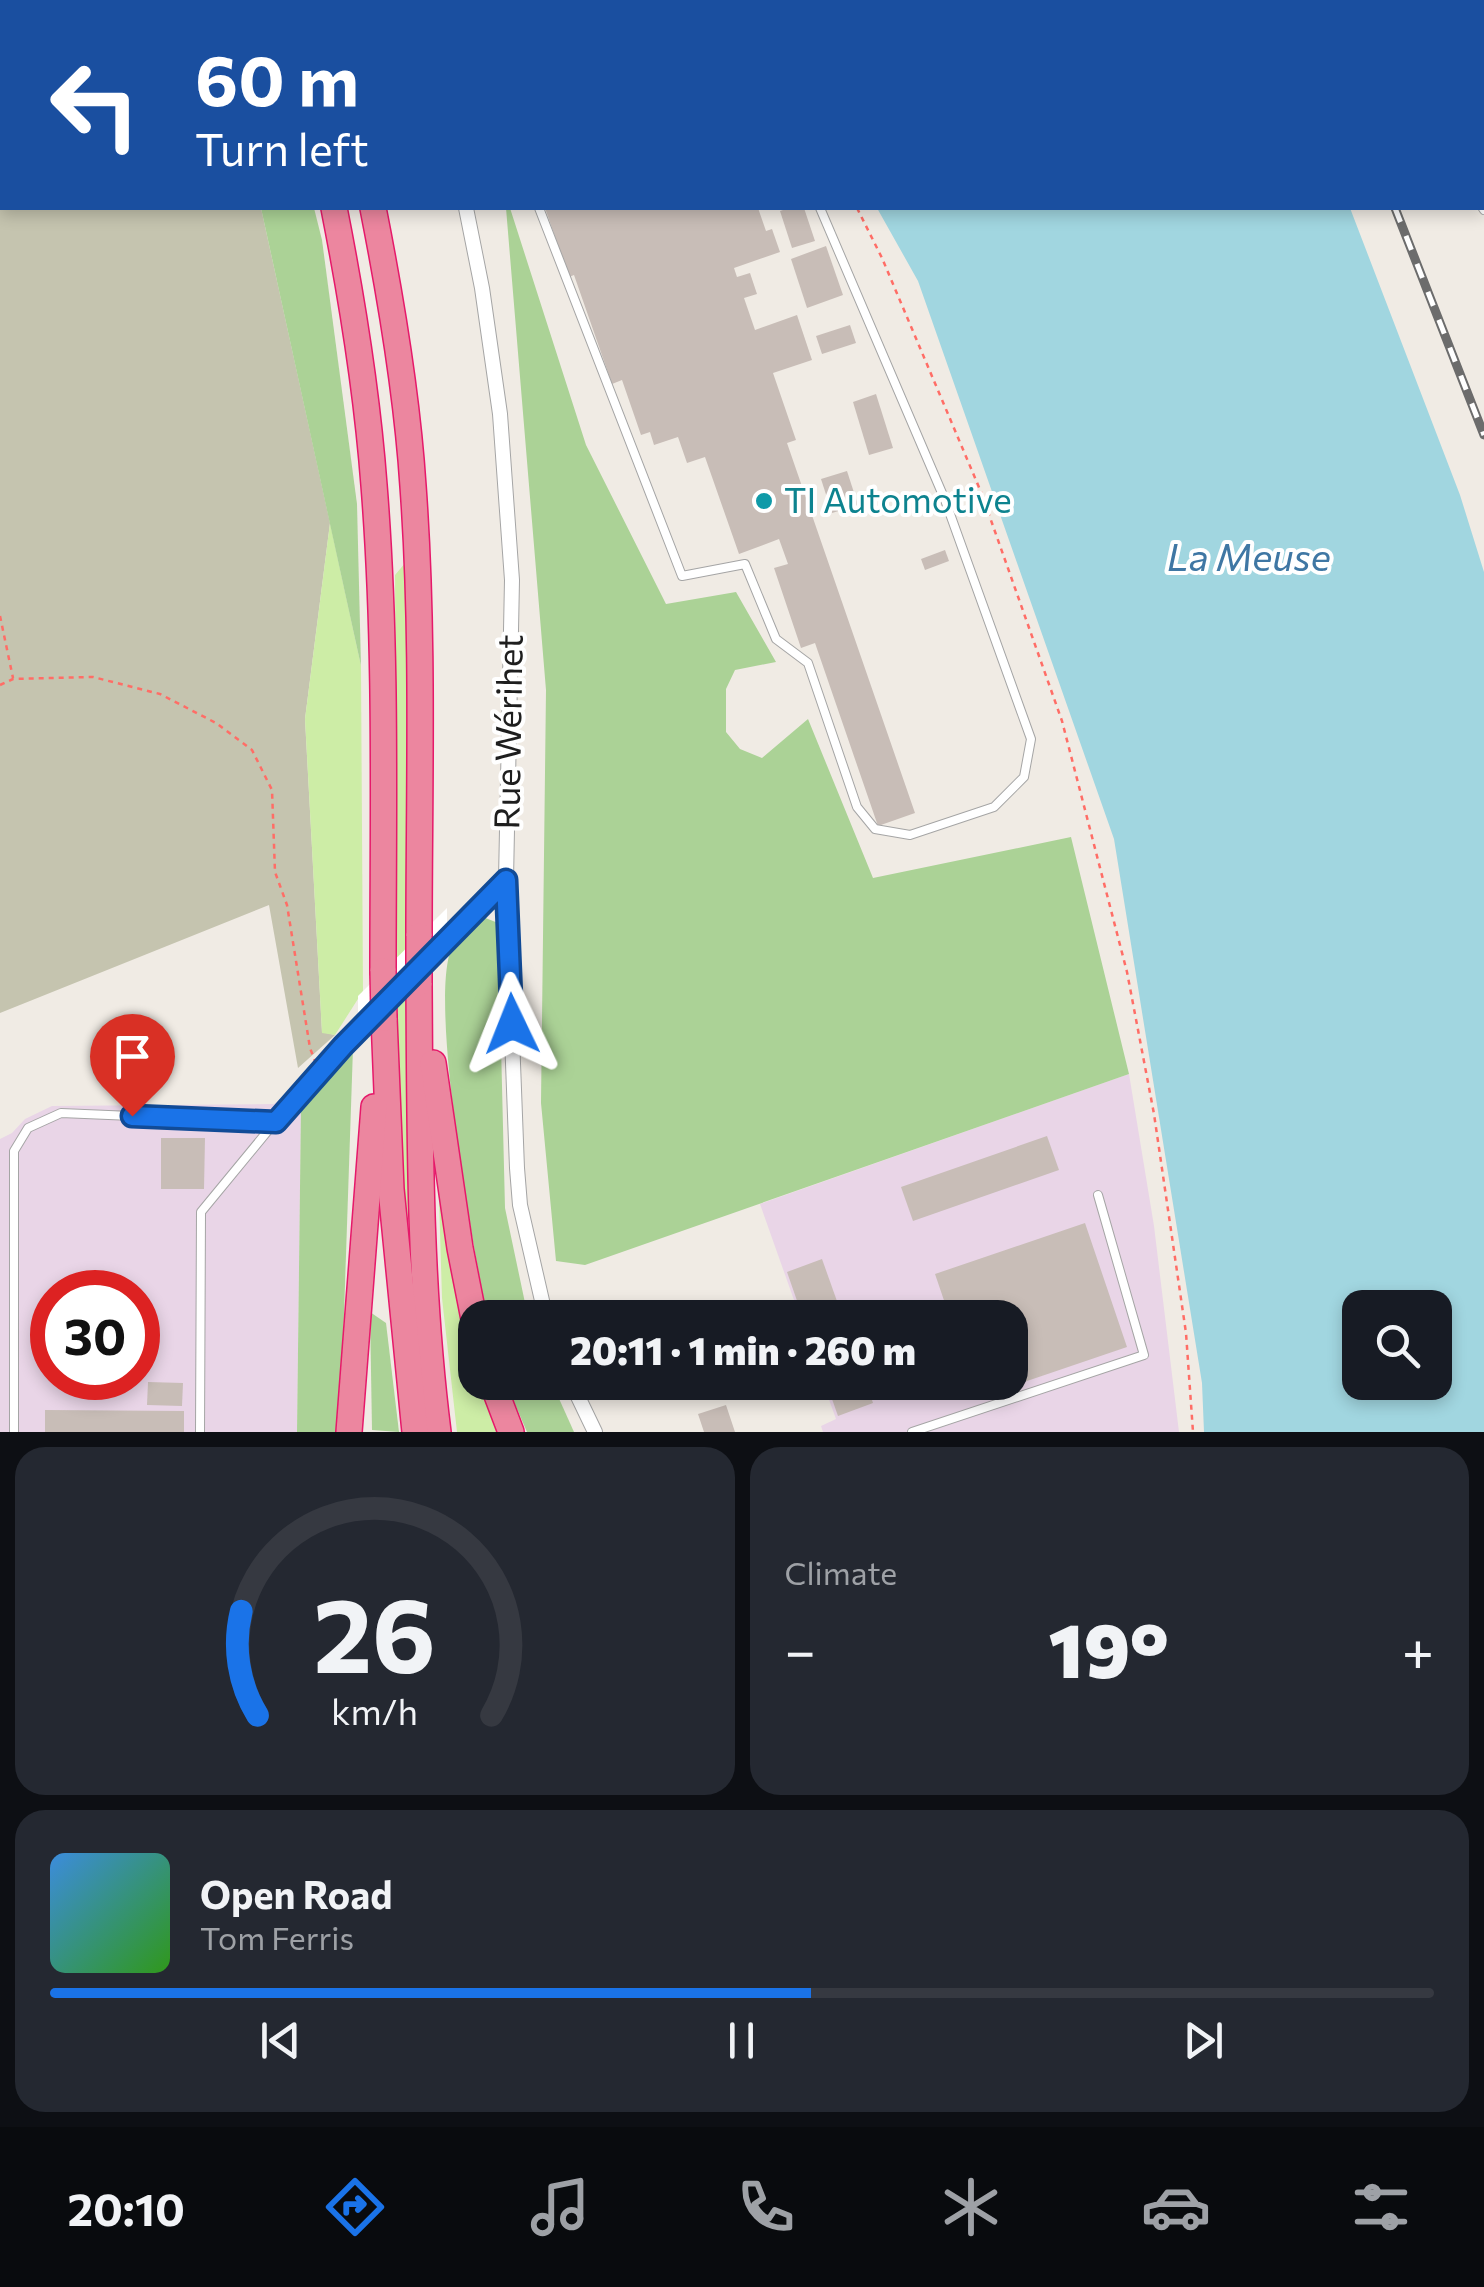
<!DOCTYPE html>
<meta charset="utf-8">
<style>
body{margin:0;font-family:Commissioner,sans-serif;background:#242831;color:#f1f3f6;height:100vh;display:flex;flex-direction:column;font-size:38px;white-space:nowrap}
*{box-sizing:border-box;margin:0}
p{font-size:32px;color:#9ea1a6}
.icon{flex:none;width:55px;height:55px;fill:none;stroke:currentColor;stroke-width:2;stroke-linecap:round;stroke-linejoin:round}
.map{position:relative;height:1432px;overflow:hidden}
.panel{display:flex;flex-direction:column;gap:15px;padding:15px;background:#0d0f14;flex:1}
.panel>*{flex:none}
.hud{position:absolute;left:0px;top:0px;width:1485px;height:210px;box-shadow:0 5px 15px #0003;background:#1a4fa0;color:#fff;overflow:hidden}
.controls{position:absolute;left:1342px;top:1290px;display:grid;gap:20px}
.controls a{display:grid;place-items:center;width:110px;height:110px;border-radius:20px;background:#171b24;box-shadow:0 5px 15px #0003;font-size:50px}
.speed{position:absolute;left:30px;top:1270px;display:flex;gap:20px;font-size:50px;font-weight:700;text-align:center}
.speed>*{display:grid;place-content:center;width:130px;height:130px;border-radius:50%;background:#171b24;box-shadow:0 5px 15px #0003;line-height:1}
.speed .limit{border:15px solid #d22;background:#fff;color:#111}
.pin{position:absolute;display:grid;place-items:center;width:85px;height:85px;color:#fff;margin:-102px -42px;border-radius:50% 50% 50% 0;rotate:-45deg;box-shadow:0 0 10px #0007}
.pin .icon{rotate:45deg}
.me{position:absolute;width:110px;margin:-55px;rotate:358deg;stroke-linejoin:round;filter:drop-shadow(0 0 8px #0008)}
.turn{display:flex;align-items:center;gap:35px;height:210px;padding:0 30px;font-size:45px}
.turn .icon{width:130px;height:130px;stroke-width:2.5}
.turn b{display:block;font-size:70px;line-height:85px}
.big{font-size:75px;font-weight:800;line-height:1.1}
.panel .widget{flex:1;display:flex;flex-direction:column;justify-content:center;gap:15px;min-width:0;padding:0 35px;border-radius:30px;background:#242831}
.panel .dial{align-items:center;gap:0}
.dial svg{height:260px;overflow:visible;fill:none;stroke:#363941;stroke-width:7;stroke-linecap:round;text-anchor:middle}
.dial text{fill:#f1f3f6;stroke:none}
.song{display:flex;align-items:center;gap:30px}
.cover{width:120px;height:120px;border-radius:15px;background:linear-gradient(135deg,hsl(210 70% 55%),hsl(110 70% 35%))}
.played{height:10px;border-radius:5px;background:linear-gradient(90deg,#1a73e8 55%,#363941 55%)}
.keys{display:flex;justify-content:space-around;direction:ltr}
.heat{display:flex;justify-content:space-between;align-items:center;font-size:55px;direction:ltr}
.panel .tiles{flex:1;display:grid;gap:15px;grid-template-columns:1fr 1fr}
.widget:last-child{grid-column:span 2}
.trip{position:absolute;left:458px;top:1300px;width:570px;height:100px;border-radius:30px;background:#171b24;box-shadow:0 5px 15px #0003;font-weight:800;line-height:100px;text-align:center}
.tab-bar{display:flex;height:160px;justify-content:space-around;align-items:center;background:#090b0e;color:#9ea1a6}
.tab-bar .icon{width:70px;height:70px}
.tab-bar .current{color:#1a73e8}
.tab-bar b{font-size:45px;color:#f1f3f6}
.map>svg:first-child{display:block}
.industrial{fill:#e9d5e7;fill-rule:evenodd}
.construction{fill:#c5c4af}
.grass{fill:#cdeda6}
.forest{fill:#abd296}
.water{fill:#a1d6e0;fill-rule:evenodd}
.pier{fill:#fff}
.building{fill:#c8bdb7}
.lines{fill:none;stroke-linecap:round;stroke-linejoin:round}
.lane-casing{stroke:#a5a5a5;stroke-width:10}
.street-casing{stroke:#a5a5a5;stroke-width:16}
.highway-casing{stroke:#e6196a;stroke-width:28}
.path{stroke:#ff6d66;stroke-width:2.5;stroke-dasharray:5 5;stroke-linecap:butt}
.lane{stroke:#fff;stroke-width:8}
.street{stroke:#fff;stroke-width:14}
.highway{stroke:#ec869f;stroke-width:25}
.rail-casing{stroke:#6c6c6c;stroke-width:9}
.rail{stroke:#fff;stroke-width:5;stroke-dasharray:15;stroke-linecap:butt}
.highway-bridge-casing{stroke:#e6196a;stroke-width:28;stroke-linecap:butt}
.highway-bridge{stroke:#ec869f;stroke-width:25}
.route-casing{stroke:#114b97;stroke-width:25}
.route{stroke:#1a73e8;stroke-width:18}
.culture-dot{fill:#0f9aa8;stroke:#fff;stroke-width:4}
.labels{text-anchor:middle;stroke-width:8;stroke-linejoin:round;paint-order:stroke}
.culture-label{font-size:35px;fill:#0d838f;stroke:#fff;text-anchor:start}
.street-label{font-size:35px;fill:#1e1e1e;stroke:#fff}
.water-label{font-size:38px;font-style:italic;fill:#3f77a4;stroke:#fff}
</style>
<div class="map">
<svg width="1484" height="1432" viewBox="0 0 1484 1432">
<rect width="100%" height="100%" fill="#f0ebe4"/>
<g class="industrial">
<path d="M1129,1074l25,152 25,206h-356l-2,-6 15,-7 -13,-36 187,-1v-64l-210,-1 -40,-113z"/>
<path d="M287,1094l14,12 -4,326h-297v-293l12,-6 13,-14 27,-13 222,-2zM52,1292h86v86h-86z"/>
</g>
<path class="construction" d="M0,0h212l1,2h-211v206h259l69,315 -25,196 17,313 13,3 -37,33 -29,-163 -269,108z"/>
<g class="grass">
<path d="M330,523l31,143 2,325 -28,44 -13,-2 -17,-314z"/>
<path d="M406,562l2,681 -10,-149 -3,-519z"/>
<path d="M438,1165l29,162 8,25v30l10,1 18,49h-46l-15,-134z"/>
</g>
<g class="forest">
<path d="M261,208h53l8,32 35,264 4,162z"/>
<path d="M506,208h4l76,237 80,159 70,-12 40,70 -41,8 -9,19v43l14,17 22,9 46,-39 65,159 198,-41 58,237 -544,191 -29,-4 -15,-158 5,-413z"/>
<path d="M483,917l15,6 7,285 23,109h-41c-12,-62 -62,-328 -33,-374 5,-10 20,-18 29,-26z"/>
<path d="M353,1048l-13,384h-43l4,-326z"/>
<path d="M370,1312l16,11 13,109 -27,-2z"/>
<path d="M506,1383h46l22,49h-47z"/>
</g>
<g class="water">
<path d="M761,0h494l1,2h-494z"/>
<path d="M877,208h473l110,287 24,77v860h-280l-2,-49 -88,-544 -196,-558zM1360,1308h75v74h-75z"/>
</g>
<path class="pier" d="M447,908v47l-89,89v-48z"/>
<g class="building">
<path d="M545,208h213l8,23 6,-2 8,23 -46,16 3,9 13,-4 7,21 -13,4 11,32 42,-15 15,45 -39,13 23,67 -9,3 128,370 -37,13 -63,-183 -14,5 -27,-80 14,-4 -9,-25 -40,15 -34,-97 -18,6 -9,-26 -24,8 -4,-13 -9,3 -19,-55 -10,4 -38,-109 -5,2z"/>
<path d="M789,208h15l11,33 -23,7 -12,-37z"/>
<path d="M826,246l17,49 -36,13 -16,-49z"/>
<path d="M850,325l6,18 -34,11 -6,-18z"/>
<path d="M876,394l17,54 -24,7 -16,-53z"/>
<path d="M847,471l11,34 -26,8 -11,-34z"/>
<path d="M945,550l4,11 -24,9 -4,-11z"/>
<path d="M1047,1136l12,34 -146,51 -12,-34z"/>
<path d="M161,1138h44l-1,51h-43z"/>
<path d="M1085,1223l42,124 -150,51 -5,-16h38v-64h-60l-15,-44z"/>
<path d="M822,1259l21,59h-40l-16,-46z"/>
<path d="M148,1382l35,1 -1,23 -35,-1z"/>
<path d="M826,1382h40l7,21 -35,13z"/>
<path d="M726,1405l9,27h-31l-6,-18z"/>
<path d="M45,1410l139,1v21h-139z"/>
</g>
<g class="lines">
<defs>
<g id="lane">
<path d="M585,0l1,2"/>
<path d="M1359,0l1,2"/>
<path d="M1383,0l3,2"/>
<path d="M1482,72l2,1"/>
<path d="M1482,132l2,2"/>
<path d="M1482,207l2,3"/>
<path d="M539,208l143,368 63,-12 31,75 32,24 49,144 18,22 35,6 84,-28 30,-30 7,-38 -86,-239 -125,-292"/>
<path d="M424,962l82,-82"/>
<path d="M390,998l21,-23"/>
<path d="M14,1432v-281l14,-23 33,-15 215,9"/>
<path d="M200,1432l1,-220 93,-113 83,-88"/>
<path d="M912,1432l232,-77 -46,-160"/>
</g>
<g id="street">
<path d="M413,0v2"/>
<path d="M466,208l16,80 18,126 12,166 -6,300 11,288 3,37 26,113"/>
<path d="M571,1382l24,50"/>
</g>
<g id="highway">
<path d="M280,0v2"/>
<path d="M318,0l1,2"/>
<path d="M334,208c18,91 33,184 40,277 13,162 9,324 9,486"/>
<path d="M373,208c18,91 34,185 40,278 11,150 6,300 6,450"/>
<path d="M419,983c1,150 0,299 19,449"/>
<path d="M384,1018l7,171 24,243"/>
<path d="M433,1063l27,185 15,76"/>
<path d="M492,1382l19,50"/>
<path d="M349,1432l25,-325"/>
</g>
</defs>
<use href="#lane" class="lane-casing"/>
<use href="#street" class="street-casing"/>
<use href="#highway" class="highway-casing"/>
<g class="path">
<path d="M750,0l2,2"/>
<path d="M857,208l25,50 99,234 81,229 65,251 27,142 32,219 7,99"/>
<path d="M0,616l13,62"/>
<path d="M0,685l13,-6 80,-2 67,17 56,29 36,27 20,40 3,82 12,33 23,143 5,13"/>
</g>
<use href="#lane" class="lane"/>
<use href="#street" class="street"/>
<use href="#highway" class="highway"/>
<defs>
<g id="rail">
<path d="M1307,0l2,2"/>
<path d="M1395,208l89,227"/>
</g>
</defs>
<use href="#rail" class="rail-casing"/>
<use href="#rail" class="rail"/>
<defs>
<g id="highway-bridge">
<path d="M419,936v47"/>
<path d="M383,971l1,47"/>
</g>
</defs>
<use href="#highway-bridge" class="highway-bridge-casing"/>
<use href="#highway-bridge" class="highway-bridge"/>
</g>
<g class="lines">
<defs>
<path id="route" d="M132,1116l144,6 67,-76 163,-166 6,144"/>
</defs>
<use href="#route" class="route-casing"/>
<use href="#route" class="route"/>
</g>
<circle class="culture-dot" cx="764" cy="501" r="10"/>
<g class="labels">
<g class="culture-label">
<text x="784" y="513">TI Automotive</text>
</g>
<g class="street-label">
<text transform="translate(509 732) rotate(-89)" y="12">Rue Wérihet</text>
</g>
<g class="water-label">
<text x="1249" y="571">La Meuse</text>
</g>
</g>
</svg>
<div class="controls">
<a><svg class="icon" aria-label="search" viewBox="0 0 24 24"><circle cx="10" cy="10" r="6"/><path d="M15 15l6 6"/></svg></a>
</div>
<div class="speed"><div class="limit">30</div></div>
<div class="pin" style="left:132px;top:1116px;background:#d93025"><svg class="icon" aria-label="arrive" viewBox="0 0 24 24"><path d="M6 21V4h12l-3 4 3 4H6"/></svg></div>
<svg class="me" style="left:512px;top:1024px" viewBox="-20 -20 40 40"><path d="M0-17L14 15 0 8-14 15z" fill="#1a73e8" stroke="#fff" stroke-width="4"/></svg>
<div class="trip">20:11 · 1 min · 260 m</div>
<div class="hud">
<div class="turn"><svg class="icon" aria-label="left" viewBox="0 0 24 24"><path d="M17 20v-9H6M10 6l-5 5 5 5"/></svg><div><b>60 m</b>Turn left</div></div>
</div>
</div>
<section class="panel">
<div class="tiles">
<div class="widget dial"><svg viewBox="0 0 100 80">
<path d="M14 69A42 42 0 1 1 86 69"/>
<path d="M14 69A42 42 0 0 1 9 37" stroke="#1a73e8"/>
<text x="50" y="56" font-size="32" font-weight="700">26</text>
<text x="50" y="72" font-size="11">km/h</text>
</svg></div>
<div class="widget"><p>Climate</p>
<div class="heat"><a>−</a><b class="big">19°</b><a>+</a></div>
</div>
<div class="widget">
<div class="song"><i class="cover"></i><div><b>Open Road</b><p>Tom Ferris</p></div></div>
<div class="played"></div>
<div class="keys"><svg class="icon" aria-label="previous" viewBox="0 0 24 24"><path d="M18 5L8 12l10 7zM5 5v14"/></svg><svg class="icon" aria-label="pause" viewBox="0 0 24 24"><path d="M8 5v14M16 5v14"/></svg><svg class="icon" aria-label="next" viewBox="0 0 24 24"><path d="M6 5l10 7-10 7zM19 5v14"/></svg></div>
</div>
</div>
</section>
<nav class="tab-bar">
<b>20:10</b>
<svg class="icon current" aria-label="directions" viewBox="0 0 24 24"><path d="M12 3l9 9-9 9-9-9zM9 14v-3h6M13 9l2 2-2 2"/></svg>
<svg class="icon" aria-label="music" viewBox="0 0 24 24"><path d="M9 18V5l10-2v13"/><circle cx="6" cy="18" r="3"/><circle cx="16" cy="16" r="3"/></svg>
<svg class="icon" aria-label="phone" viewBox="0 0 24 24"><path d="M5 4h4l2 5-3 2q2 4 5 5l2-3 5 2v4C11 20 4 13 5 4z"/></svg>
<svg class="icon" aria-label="climate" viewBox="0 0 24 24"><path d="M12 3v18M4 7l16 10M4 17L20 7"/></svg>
<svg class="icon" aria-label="car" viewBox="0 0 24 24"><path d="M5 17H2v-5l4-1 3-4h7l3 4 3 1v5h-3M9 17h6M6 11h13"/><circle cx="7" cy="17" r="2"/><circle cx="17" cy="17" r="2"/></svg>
<svg class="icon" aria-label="filters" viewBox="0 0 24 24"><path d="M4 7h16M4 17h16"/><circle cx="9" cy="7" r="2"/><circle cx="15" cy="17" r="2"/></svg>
</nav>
